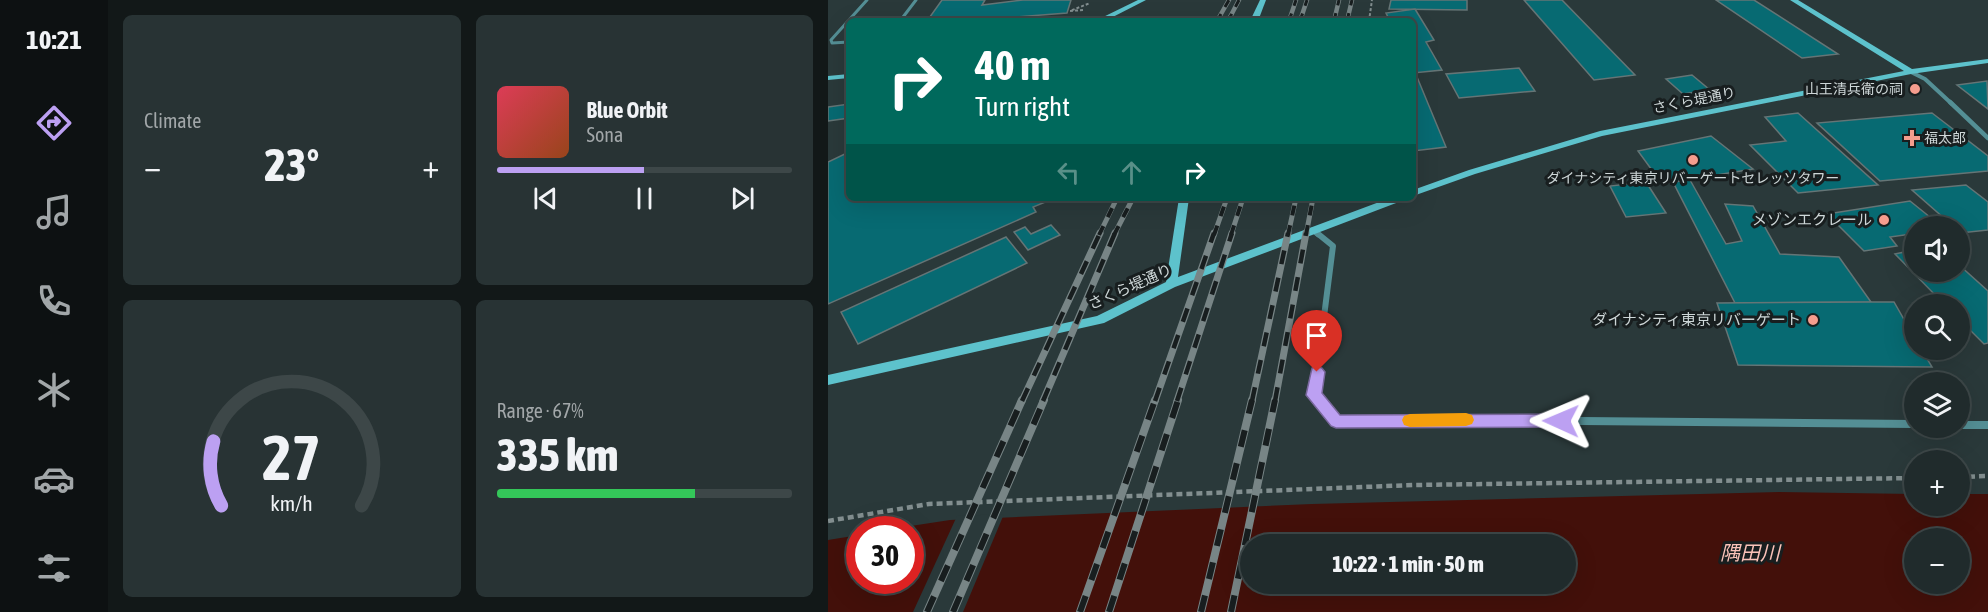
<!DOCTYPE html>
<meta charset="utf-8">
<style>
body{margin:0;font-family:"Asap Condensed","Noto Sans JP",sans-serif;background:#283334;color:#f1f3f6;height:100vh;display:flex;flex-direction:column;font-size:22px;white-space:nowrap}
*{box-sizing:border-box;margin:0}
p{font-size:20px;color:#a2a7a9}
.icon{flex:none;width:33px;height:33px;fill:none;stroke:currentColor;stroke-width:2;stroke-linecap:round;stroke-linejoin:round}
.map{position:relative;flex:1;overflow:hidden}
.side{display:flex;flex-direction:column;gap:15px;padding:15px;background:#121818;width:720px}
.side>*{flex:none}
.guide{position:absolute;left:18px;top:18px;width:570px;height:183px;border-radius:9px;box-shadow:0 6px 24px #0002,0 0 0 2px #3d4748;background:#00695c;color:#fff;overflow:hidden}
.fabs{position:absolute;left:1076px;top:216px;display:grid;gap:12px}
.fabs a{display:grid;place-items:center;width:66px;height:66px;border-radius:50%;background:#202b2c;box-shadow:0 6px 24px #0002,0 0 0 2px #3d4748;font-size:30px}
.speed{position:absolute;left:18px;top:516px;display:flex;gap:12px;font-size:30px;font-weight:700;text-align:center}
.speed>*{display:grid;place-content:center;width:78px;height:78px;border-radius:50%;background:#202b2c;box-shadow:0 6px 24px #0002,0 0 0 2px #3d4748;line-height:1}
.speed .limit{border:9px solid #d22;background:#fff;color:#111}
.pin{position:absolute;display:grid;place-items:center;width:51px;height:51px;color:#fff;margin:-62px -26px;border-radius:50% 50% 50% 0;rotate:-45deg;box-shadow:0 0 6px #0007}
.pin .icon{rotate:45deg}
.me{position:absolute;width:66px;margin:-33px;rotate:271deg;stroke-linejoin:round;filter:drop-shadow(0 0 4px #0008)}
.turn{display:flex;align-items:center;gap:21px;height:126px;padding:0 30px;font-size:27px}
.turn .icon{width:78px;height:78px;stroke-width:2.5}
.turn b{display:block;font-size:42px;line-height:51px}
.lanes{display:flex;align-items:center;height:57px;padding:0 30px;background:#0003;justify-content:center;gap:30px;direction:ltr}
.lanes .off{opacity:.35}
.big{font-size:45px;font-weight:800;line-height:1.1}
.side .tile{flex:1;display:flex;flex-direction:column;justify-content:center;gap:9px;min-width:0;padding:0 21px;border-radius:9px;background:#283334}
.side .dial{align-items:center;gap:0}
.dial svg{height:156px;overflow:visible;fill:none;stroke:#3d4748;stroke-width:7;stroke-linecap:round;text-anchor:middle}
.dial text{fill:#f1f3f6;stroke:none}
.song{display:flex;align-items:center;gap:18px}
.cover{width:72px;height:72px;border-radius:9px;background:linear-gradient(135deg,hsl(350 70% 55%),hsl(20 70% 35%))}
.played{height:6px;border-radius:3px;background:linear-gradient(90deg,#bca0f2 50%,#3d4748 50%)}
.keys{display:flex;justify-content:space-around;direction:ltr}
.heat{display:flex;justify-content:space-between;align-items:center;font-size:33px;direction:ltr}
.charge{height:9px;border-radius:4px;background:linear-gradient(90deg,#34c759 67%,#3d4748 0)}
.side .tiles{flex:1;display:grid;gap:15px;grid-template-columns:repeat(2,1fr)}
.trip{position:absolute;left:412px;top:534px;width:336px;height:60px;border-radius:30px;background:#202b2c;box-shadow:0 6px 24px #0002,0 0 0 2px #3d4748;font-weight:800;line-height:60px;text-align:center}
main{display:flex;flex:1;min-height:0}
.dock{display:flex;flex-direction:column;width:108px;justify-content:space-around;align-items:center;background:#0d1112;color:#a2a7a9}
.dock .icon{width:42px;height:42px}
.dock .on{color:#bca0f2}
.dock b{font-size:27px;color:#f1f3f6}
.map>svg:first-child{display:block}
.water{fill:#43100a;fill-rule:evenodd}
.pier{fill:#2a393a}
.building{fill:#076a72;stroke:#657576;stroke-width:1.5}
.lines{fill:none;stroke-linecap:round;stroke-linejoin:round}
.path-far1{stroke:#828e8f;stroke-width:2;stroke-dasharray:3 2;stroke-linecap:butt}
.path{stroke:#828e8f;stroke-width:4.5;stroke-dasharray:6 4;stroke-linecap:butt}
.lane{stroke:#548f95;stroke-width:3}
.street-far3{stroke:#548f95;stroke-width:4}
.street-far2{stroke:#548f95;stroke-width:4.5}
.street-far1{stroke:#548f95;stroke-width:6}
.street{stroke:#548f95;stroke-width:8}
.secondary{fill:#5dc2cc;fill-rule:evenodd}
.rail-far3-casing{stroke:#788586;stroke-width:4.5}
.rail-far2-casing{stroke:#788586;stroke-width:5}
.rail-far1-casing{stroke:#788586;stroke-width:7}
.rail-casing{stroke:#788586;stroke-width:8}
.rail-far3{stroke:#181e1f;stroke-width:3;stroke-dasharray:8;stroke-linecap:butt}
.rail-far2{stroke:#181e1f;stroke-width:4;stroke-dasharray:10;stroke-linecap:butt}
.rail-far1{stroke:#181e1f;stroke-width:4.5;stroke-dasharray:14;stroke-linecap:butt}
.rail{stroke:#181e1f;stroke-width:6;stroke-dasharray:17;stroke-linecap:butt}
.route{fill:#bca0f2;stroke:#7a689d;stroke-width:1.5}
.slow{fill:#f59e0b}
.poi-dot{fill:#f59d8e;stroke:#181e1f;stroke-width:2}
.labels{text-anchor:middle;stroke-width:6;stroke-linejoin:round;paint-order:stroke}
.far-poi-label{font-size:14px;fill:#ced7d8;stroke:#181e1f;text-anchor:end}
.far-street-label{font-size:14px;fill:#ced7d8;stroke:#181e1f}
.poi-label{font-size:15px;fill:#ced7d8;stroke:#181e1f;text-anchor:end}
.street-label{font-size:15px;fill:#ced7d8;stroke:#181e1f}
.near-water-label{font-size:20px;font-style:italic;fill:#fac2b8;stroke:#181e1f}
</style>
<main>
<nav class="dock">
<b>10:21</b>
<svg class="icon on" aria-label="directions" viewBox="0 0 24 24"><path d="M12 3l9 9-9 9-9-9zM9 14v-3h6M13 9l2 2-2 2"/></svg>
<svg class="icon" aria-label="music" viewBox="0 0 24 24"><path d="M9 18V5l10-2v13"/><circle cx="6" cy="18" r="3"/><circle cx="16" cy="16" r="3"/></svg>
<svg class="icon" aria-label="phone" viewBox="0 0 24 24"><path d="M5 4h4l2 5-3 2q2 4 5 5l2-3 5 2v4C11 20 4 13 5 4z"/></svg>
<svg class="icon" aria-label="climate" viewBox="0 0 24 24"><path d="M12 3v18M4 7l16 10M4 17L20 7"/></svg>
<svg class="icon" aria-label="car" viewBox="0 0 24 24"><path d="M5 17H2v-5l4-1 3-4h7l3 4 3 1v5h-3M9 17h6M6 11h13"/><circle cx="7" cy="17" r="2"/><circle cx="17" cy="17" r="2"/></svg>
<svg class="icon" aria-label="filters" viewBox="0 0 24 24"><path d="M4 7h16M4 17h16"/><circle cx="9" cy="7" r="2"/><circle cx="15" cy="17" r="2"/></svg>
</nav>
<section class="side">
<div class="tiles">
<div class="tile"><p>Climate</p>
<div class="heat"><a>−</a><b class="big">23°</b><a>+</a></div>
</div>
<div class="tile">
<div class="song"><i class="cover"></i><div><b>Blue Orbit</b><p>Sona</p></div></div>
<div class="played"></div>
<div class="keys"><svg class="icon" aria-label="previous" viewBox="0 0 24 24"><path d="M18 5L8 12l10 7zM5 5v14"/></svg><svg class="icon" aria-label="pause" viewBox="0 0 24 24"><path d="M8 5v14M16 5v14"/></svg><svg class="icon" aria-label="next" viewBox="0 0 24 24"><path d="M6 5l10 7-10 7zM19 5v14"/></svg></div>
</div>
<div class="tile dial"><svg viewBox="0 0 100 80">
<path d="M14 69A42 42 0 1 1 86 69"/>
<path d="M14 69A42 42 0 0 1 10 36" stroke="#bca0f2"/>
<text x="50" y="56" font-size="32" font-weight="700">27</text>
<text x="50" y="72" font-size="11">km/h</text>
</svg></div>
<div class="tile"><p>Range · 67%</p><b class="big">335 km</b><div class="charge"></div></div>
</div>
</section>
<div class="map">
<svg width="1160" height="612" viewBox="0 0 1160 612">
<rect width="100%" height="100%" fill="#2a393a"/>
<path class="water" d="M951,492l135,2v12h45v-12h29v118h-1160v-72l31,-5 1,45h50v-50l-19,-1 59,-9 362,-16zM1086,538h45v46h-45zM423,544h315v40h-315z"/>
<path class="pier" d="M176,514l-41,98h-50l44,-96z"/>
<g class="building">
<path d="M114,0h43l-3,5 41,-5h48l-4,13 -102,8h-38z"/>
<path d="M563,0h76v10l-78,-1z"/>
<path d="M696,0h38l73,75 -41,5z"/>
<path d="M888,0h38l84,54 -36,4z"/>
<path d="M587,9l19,31 -8,2 16,28 -29,3v-52h-23l-4,-8z"/>
<path d="M691,68l16,23 -76,7 -13,-24z"/>
<path d="M864,75l18,15 -27,4 -17,-15z"/>
<path d="M585,77h4l29,70 -33,4z"/>
<path d="M1159,81l1,28 -31,-24z"/>
<path d="M21,104v14l-21,3v-14z"/>
<path d="M970,113l80,72 -80,8 -48,-48 36,-4 -21,-24z"/>
<path d="M1104,113l56,43v15l-108,10 -63,-58z"/>
<path d="M883,136l42,33 -91,15 -24,-33z"/>
<path d="M21,152v46h206l-22,9 3,5 -208,92v-142z"/>
<path d="M862,180l36,64 16,-3 -17,-37 28,2 27,48 59,3 32,45 -136,1 -62,-121z"/>
<path d="M818,182l20,31 -40,4 -16,-31z"/>
<path d="M1138,185l22,17v28l-28,3 -1,-7h-6l-41,-36z"/>
<path d="M1082,201l31,25h-27v11l-3,-3 -21,3 7,9 -33,5 -37,-37z"/>
<path d="M223,225l9,10 -32,15 -14,-18 11,-5 6,7z"/>
<path d="M178,237l21,26 -169,81 -17,-32z"/>
<path d="M1086,250v22h45v-7l29,26v52l-4,1 -25,-25v-15h-15l-49,-50z"/>
<path d="M1043,302h23l20,35v13h8l10,17 -194,-2 -21,-62z"/>
</g>
<g class="lines">
<g class="path-far1">
<path d="M255,10l-13,1 20,-8"/>
<path d="M541,21l3,-21"/>
</g>
<g class="path">
<path d="M1131,477l29,-1"/>
<path d="M0,521l101,-17 485,-19 500,-7"/>
</g>
<g class="lane">
<path d="M72,21l16,-21"/>
<path d="M21,42l-17,1 -1,-3 36,-40"/>
</g>
<path class="street-far3" d="M1083,72l14,7 27,25"/>
<g class="street-far2">
<path d="M1122,102l38,36"/>
<path d="M484,230l6,5"/>
</g>
<path class="street-far1" d="M489,233l16,13 -19,149 5,6"/>
<g class="street">
<path d="M490,400l18,22 131,-2 447,4"/>
<path d="M1131,425h29"/>
</g>
<g class="secondary">
<path d="M310,0h8l-41,21h-10z"/>
<path d="M432,0h6l-8,21h-8z"/>
<path d="M962,0h8l114,69 76,-10v4l-77,11 -309,62 -127,38 -62,22v-6l56,-20 131,-39 304,-60z"/>
<path d="M21,74v4l-21,2v-4z"/>
<path d="M351,198h10l-11,79 212,-79h15l-1,2 -229,87 -71,36 -276,62v-10l269,-59 69,-34z"/>
</g>
<defs>
<g id="rail-far3">
<path d="M389,21l12,-21"/>
<path d="M400,21l11,-21"/>
<path d="M461,21l7,-21"/>
<path d="M472,21l7,-21"/>
<path d="M506,21l5,-21"/>
<path d="M519,21l5,-21"/>
</g>
<g id="rail-far2">
<path d="M271,235l18,-37"/>
<path d="M286,235l19,-37"/>
<path d="M386,235l13,-37"/>
<path d="M403,235l12,-37"/>
<path d="M460,235l8,-37"/>
<path d="M478,235l7,-37"/>
</g>
<g id="rail-far1">
<path d="M194,401l78,-168"/>
<path d="M215,401l72,-168"/>
<path d="M327,401l59,-168"/>
<path d="M349,401l55,-168"/>
<path d="M424,401l36,-168"/>
<path d="M447,401l31,-168"/>
</g>
<g id="rail">
<path d="M99,612l95,-212"/>
<path d="M125,612l91,-212"/>
<path d="M252,612l75,-212"/>
<path d="M281,612l69,-212"/>
<path d="M373,612l51,-212"/>
<path d="M403,612l44,-212"/>
</g>
</defs>
<use href="#rail-far3" class="rail-far3-casing"/>
<use href="#rail-far2" class="rail-far2-casing"/>
<use href="#rail-far1" class="rail-far1-casing"/>
<use href="#rail" class="rail-casing"/>
<use href="#rail-far3" class="rail-far3"/>
<use href="#rail-far2" class="rail-far2"/>
<use href="#rail-far1" class="rail-far1"/>
<use href="#rail" class="rail"/>
</g>
<path class="route" d="M489,366l5,2 3,4 -3,21 18,22 221,-1 6,2 2,5 -2,4 -6,2 -225,1 -5,-2 -25,-31 6,-27z"/>
<path class="slow" d="M638,413l6,2 2,5 -2,4 -6,2 -56,1 -6,-2 -2,-5 2,-4 6,-2z"/>
<g class="poi-dot">
<circle cx="1087" cy="89" r="6"/>
<path d="M1081 129h6v6h6v6h-6v6h-6v-6h-6v-6h6z"/>
<circle cx="865" cy="160" r="6"/>
<circle cx="1056" cy="220" r="6"/>
<circle cx="985" cy="320" r="6"/>
</g>
<g class="labels">
<g class="far-poi-label">
<text x="1075" y="94">山王清兵衛の祠</text>
<text x="1096" y="143" text-anchor="start">福太郎</text>
<text x="865" y="183" text-anchor="middle">ダイナシティ東京リバーゲートセレッソタワー</text>
</g>
<g class="far-street-label">
<text transform="translate(866 100) rotate(-11)" y="5">さくら堤通り</text>
</g>
<g class="poi-label">
<text x="1044" y="225">メゾンエクレール</text>
<text x="973" y="325">ダイナシティ東京リバーゲート</text>
</g>
<g class="street-label">
<text transform="translate(302 287) rotate(-24)" y="5">さくら堤通り</text>
</g>
<g class="near-water-label">
<text x="922" y="560">隅田川</text>
</g>
</g>
</svg>
<div class="fabs">
<a><svg class="icon" aria-label="sound" viewBox="0 0 24 24"><path d="M4 9h4l5-4v14l-5-4H4zM17 9q2 3 0 6"/></svg></a>
<a><svg class="icon" aria-label="search" viewBox="0 0 24 24"><circle cx="10" cy="10" r="6"/><path d="M15 15l6 6"/></svg></a>
<a><svg class="icon" aria-label="layers" viewBox="0 0 24 24"><path d="M12 4l9 5-9 5-9-5zM3 14l9 5 9-5"/></svg></a>
<a>+</a>
<a>−</a>
</div>
<div class="speed"><div class="limit">30</div></div>
<div class="pin" style="left:489px;top:372px;background:#d93025"><svg class="icon" aria-label="arrive" viewBox="0 0 24 24"><path d="M6 21V4h12l-3 4 3 4H6"/></svg></div>
<svg class="me" style="left:733px;top:421px" viewBox="-20 -20 40 40"><path d="M0-17L14 15 0 8-14 15z" fill="#bca0f2" stroke="#fff" stroke-width="4"/></svg>
<div class="trip">10:22 · 1 min · 50 m</div>
<div class="guide">
<div class="turn"><svg class="icon" aria-label="right" viewBox="0 0 24 24"><path d="M7 20v-9h11M14 6l5 5-5 5"/></svg><div><b>40 m</b>Turn right</div></div>
<div class="lanes"><svg class="icon off" aria-label="left" viewBox="0 0 24 24"><path d="M17 20v-9H6M10 6l-5 5 5 5"/></svg><svg class="icon off" aria-label="ahead" viewBox="0 0 24 24"><path d="M12 20V5M6 11l6-6 6 6"/></svg><svg class="icon" aria-label="right" viewBox="0 0 24 24"><path d="M7 20v-9h11M14 6l5 5-5 5"/></svg></div>
</div>
</div>
</main>
